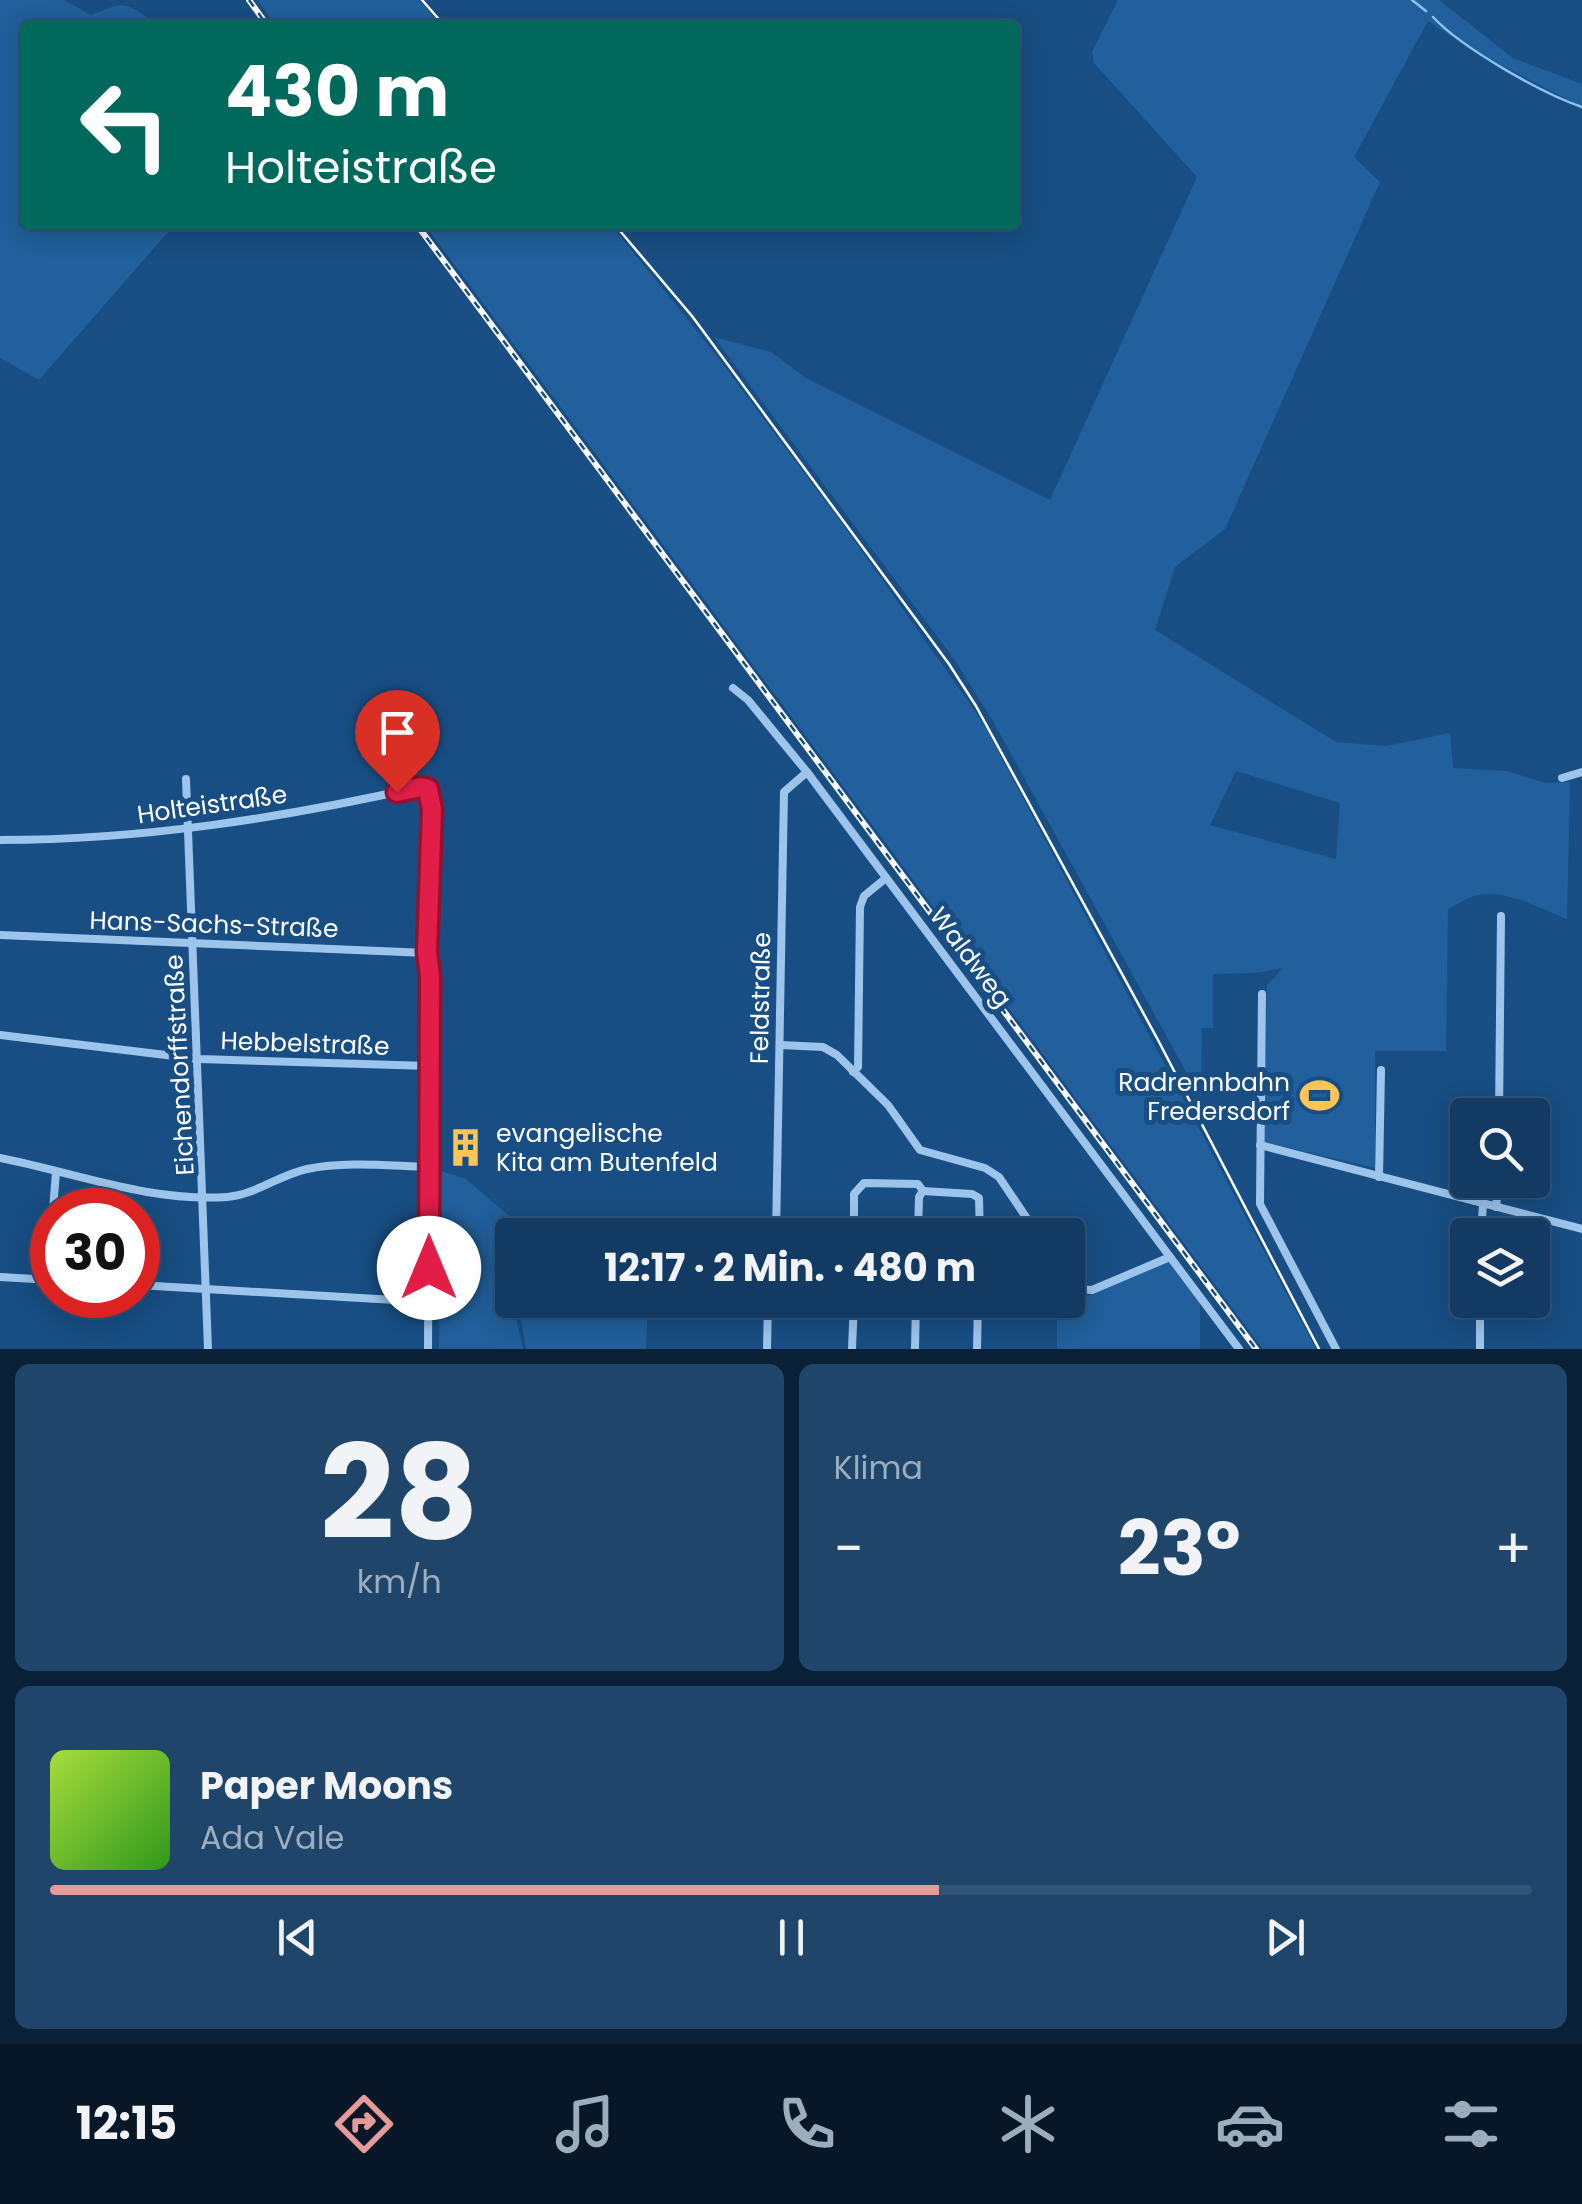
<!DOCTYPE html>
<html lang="de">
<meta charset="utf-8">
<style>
body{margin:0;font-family:Poppins,sans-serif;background:#1f456b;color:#f1f3f6;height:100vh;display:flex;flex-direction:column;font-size:38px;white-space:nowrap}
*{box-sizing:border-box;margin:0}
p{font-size:32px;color:#9cadbe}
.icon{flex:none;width:55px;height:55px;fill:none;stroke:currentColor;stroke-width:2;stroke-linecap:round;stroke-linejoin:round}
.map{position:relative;height:1349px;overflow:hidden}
.side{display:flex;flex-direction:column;gap:15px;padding:15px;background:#0a2036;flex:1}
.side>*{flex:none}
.guide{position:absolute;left:20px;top:20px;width:1000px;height:210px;border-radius:10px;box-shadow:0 5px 25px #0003,0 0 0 2px #315477;background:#00695c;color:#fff;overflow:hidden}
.buttons{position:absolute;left:1450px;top:1098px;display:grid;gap:20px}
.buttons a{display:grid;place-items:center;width:100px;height:100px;border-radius:10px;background:#123a62;box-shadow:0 5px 25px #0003,0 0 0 2px #315477;font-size:50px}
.speed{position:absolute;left:30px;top:1188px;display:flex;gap:20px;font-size:50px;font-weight:700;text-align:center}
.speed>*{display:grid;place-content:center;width:130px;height:130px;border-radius:50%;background:#123a62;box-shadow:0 5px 25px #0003,0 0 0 2px #315477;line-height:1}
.speed .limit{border:15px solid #d22;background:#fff;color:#111}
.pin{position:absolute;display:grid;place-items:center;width:85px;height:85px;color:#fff;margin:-102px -42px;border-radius:50% 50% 50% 0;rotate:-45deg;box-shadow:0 0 10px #0007}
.pin .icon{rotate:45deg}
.me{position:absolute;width:110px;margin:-55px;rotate:0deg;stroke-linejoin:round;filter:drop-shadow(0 0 8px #0008)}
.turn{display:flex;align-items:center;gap:35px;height:210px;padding:0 40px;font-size:45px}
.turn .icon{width:130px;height:130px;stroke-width:2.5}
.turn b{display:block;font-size:70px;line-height:85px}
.big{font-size:75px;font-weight:700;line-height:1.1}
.side .widget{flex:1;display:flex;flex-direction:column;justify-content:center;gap:15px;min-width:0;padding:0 35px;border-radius:15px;background:#1f456b}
.side .dial{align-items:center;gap:0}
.dial b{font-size:130px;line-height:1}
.song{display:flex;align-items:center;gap:30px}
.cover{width:120px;height:120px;border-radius:15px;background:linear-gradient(135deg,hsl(80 70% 55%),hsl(110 70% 35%))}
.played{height:10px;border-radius:5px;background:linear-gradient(90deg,#e69b98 60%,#315477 60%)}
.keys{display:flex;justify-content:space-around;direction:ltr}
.heat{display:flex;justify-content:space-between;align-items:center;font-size:55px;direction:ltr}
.side .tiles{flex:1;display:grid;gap:15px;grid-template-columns:1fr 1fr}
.widget:last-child{grid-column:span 2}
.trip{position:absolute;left:495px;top:1218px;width:590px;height:100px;border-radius:10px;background:#123a62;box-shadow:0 5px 25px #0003,0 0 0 2px #315477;font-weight:700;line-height:100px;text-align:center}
.dock{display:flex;height:160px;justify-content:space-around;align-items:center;background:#071727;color:#9cadbe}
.dock .icon{width:70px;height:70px}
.dock .active{color:#e69b98}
.dock b{font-size:45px;color:#f1f3f6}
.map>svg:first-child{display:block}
.green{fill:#21609c;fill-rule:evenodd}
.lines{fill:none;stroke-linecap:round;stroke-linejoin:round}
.stream{stroke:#8fc1ee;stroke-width:2.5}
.street{stroke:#9dc5ec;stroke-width:8}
.tram{stroke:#fff;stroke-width:2.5}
.rail-casing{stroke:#fff;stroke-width:6}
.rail{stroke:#184e83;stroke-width:2.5;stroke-dasharray:8;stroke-linecap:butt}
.route-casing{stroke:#92132f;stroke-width:25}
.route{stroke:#e11d48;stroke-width:18}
.labels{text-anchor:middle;stroke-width:10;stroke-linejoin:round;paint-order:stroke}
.street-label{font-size:25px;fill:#fff;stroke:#184e83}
.poi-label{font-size:25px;fill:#fff;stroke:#184e83;text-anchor:end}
</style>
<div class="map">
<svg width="1582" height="1349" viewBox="0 0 1582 1349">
<rect width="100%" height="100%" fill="#184e83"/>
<g class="green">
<path d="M0,0h64l27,15c35,-15 35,-13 66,10h-132v200h149l-135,155 -39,-22z"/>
<path d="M257,0h162l22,25h-165z"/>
<path d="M1118,0h321l74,58 69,26v23l-110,-57 -44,-29 -74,136 26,25 -155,347 -50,38 -20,63 181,112 50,4 64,-13 3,35 54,3 38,12 25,-1 -3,137c-25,-10 -61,-30 -89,-24 -10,2 -21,10 -30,14l-2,142h-71v117l-111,-26 3,-157 16,-17 -27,5 -43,1v54h-11l-1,71 -207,-376 -40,-64 -240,-322 57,15 35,26 244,122 147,-323 -103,-114 -2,-11zM1236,771l104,32 -4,56 -126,-34z"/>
<path d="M425,225h186l102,126 131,175 138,195 334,628h-53z"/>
<path d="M441,1171l25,8 57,49 43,7h-54v65l11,49h-84z"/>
<path d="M1170,1258l30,43v48h-143v-49h11v-17l17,14z"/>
<path d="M518,1300h130l-2,49h-120z"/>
</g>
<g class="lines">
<g class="stream">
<path d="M1412,0l14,11"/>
<path d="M1433,17c29,31 108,76 149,90"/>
</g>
<g class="street">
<path d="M733,688l15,12 59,72 432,577"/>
<path d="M1562,778l20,-6"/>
<path d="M186,779l22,570"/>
<path d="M0,840c143,0 281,-22 420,-53l8,2 4,20 -5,144 3,23 -2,373"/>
<path d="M0,935l427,18"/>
<path d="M1262,994l-2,210 76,145"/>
<path d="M0,1035l199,24 231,7"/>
<path d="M780,1045l43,2 14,8 51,50 32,45 65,18 14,9 39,58"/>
<path d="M853,1072l5,-5 2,-160 4,-11 22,-18"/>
<path d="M1499,1115l2,-199"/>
<path d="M1260,1145l322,84"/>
<path d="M0,1158c76,15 148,44 227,39 28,-2 52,-22 80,-28 40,-8 82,-3 123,-2"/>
<path d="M1379,1177l2,-107"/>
<path d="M923,1191l49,3 7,4 1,37"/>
<path d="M1496,1207l3,-27"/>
<path d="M53,1210l3,-38"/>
<path d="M776,1235l8,-443 23,-20"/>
<path d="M854,1235v-41l10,-11 54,1 5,7 -4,6 -1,38"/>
<path d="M1481,1235l2,-31"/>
<path d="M0,1277l52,3"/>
<path d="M1068,1277l9,12 15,1 78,-33"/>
<path d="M49,1280l3,-65"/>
<path d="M138,1285l291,17"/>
<path d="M767,1349l1,-49"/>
<path d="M852,1349l2,-49"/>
<path d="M915,1349l1,-49"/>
<path d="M977,1349l1,-49"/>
<path d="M1480,1349v-49"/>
</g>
<g class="tram">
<path d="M422,0l22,25"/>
<path d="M615,225l77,91 257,348 27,42 182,334 161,309"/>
</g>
<defs>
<g id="rail">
<path d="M249,0l18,25"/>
<path d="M417,225l839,1124"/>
</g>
</defs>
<use href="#rail" class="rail-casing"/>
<use href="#rail" class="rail"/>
</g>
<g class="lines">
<defs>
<path id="route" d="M397,792l23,-5 8,2 4,20 -5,143 3,24 -1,292"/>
</defs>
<use href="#route" class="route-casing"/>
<use href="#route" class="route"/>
</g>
<defs>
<symbol id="stadium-bare" viewBox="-9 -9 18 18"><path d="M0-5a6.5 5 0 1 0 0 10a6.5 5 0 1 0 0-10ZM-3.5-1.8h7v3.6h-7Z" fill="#ffc457" stroke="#184e83" stroke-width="2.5" paint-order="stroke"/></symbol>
<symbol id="building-bare" viewBox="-9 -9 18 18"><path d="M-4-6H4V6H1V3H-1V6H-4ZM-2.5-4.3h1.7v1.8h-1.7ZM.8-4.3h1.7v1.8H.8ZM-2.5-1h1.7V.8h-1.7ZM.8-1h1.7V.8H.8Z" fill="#ffc457" stroke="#184e83" stroke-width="2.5" paint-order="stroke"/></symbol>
</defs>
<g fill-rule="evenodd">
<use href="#stadium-bare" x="1292" y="1068" width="55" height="55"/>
<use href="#building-bare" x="438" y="1120" width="55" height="55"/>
</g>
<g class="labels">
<g class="street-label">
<text transform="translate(212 804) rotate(-8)" y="9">Holteistraße</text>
<text transform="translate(214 924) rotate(2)" y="9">Hans-Sachs-Straße</text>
<text transform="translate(971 957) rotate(53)" y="9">Waldweg</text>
<text transform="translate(760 998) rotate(-89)" y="9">Feldstraße</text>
<text transform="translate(305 1043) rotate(2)" y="9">Hebbelstraße</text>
<text transform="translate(179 1065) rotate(-93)" y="9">Eichendorffstraße</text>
</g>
<g class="poi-label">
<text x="1290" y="1091">Radrennbahn<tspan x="1290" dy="29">Fredersdorf</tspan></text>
<text x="496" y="1142" text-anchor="start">evangelische<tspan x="496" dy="29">Kita am Butenfeld</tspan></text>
</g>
</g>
</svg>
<div class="buttons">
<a><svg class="icon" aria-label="search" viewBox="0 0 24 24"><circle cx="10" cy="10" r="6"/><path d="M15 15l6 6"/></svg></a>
<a><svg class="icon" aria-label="layers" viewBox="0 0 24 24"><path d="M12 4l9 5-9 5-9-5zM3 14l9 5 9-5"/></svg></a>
</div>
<div class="speed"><div class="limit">30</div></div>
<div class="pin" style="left:397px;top:792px;background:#d93025"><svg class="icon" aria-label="arrive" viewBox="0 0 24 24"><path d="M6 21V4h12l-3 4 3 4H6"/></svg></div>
<svg class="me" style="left:429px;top:1268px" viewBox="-20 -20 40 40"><circle r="19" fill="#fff"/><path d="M0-13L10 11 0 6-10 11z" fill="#e11d48"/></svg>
<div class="trip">12:17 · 2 Min. · 480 m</div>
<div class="guide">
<div class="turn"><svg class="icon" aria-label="left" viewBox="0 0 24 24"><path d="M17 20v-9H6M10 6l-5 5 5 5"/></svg><div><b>430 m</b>Holteistraße</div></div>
</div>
</div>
<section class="side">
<div class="tiles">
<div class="widget dial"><b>28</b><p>km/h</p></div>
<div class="widget"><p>Klima</p>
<div class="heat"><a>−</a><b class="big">23°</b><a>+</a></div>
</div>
<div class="widget">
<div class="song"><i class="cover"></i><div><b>Paper Moons</b><p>Ada Vale</p></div></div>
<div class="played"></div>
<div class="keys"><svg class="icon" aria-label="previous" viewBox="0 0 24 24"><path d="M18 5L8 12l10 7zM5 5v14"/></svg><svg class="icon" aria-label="pause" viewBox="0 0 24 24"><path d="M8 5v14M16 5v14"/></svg><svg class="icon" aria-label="next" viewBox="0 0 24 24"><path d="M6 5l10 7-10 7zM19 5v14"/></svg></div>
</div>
</div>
</section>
<nav class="dock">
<b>12:15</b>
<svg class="icon active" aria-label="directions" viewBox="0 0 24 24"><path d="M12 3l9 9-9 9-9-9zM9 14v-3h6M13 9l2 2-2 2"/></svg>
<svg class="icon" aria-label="music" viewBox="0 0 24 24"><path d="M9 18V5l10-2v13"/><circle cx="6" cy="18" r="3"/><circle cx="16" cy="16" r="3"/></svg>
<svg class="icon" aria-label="phone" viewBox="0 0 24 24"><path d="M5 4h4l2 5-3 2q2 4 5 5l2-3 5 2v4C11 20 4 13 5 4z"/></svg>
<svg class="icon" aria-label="climate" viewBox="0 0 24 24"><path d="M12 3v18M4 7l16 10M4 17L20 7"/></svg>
<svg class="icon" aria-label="car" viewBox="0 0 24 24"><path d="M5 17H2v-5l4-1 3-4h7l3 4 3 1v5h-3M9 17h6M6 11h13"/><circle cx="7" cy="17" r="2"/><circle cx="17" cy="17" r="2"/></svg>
<svg class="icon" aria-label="filters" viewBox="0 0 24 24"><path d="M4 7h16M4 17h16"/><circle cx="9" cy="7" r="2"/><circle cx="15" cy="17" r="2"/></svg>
</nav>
